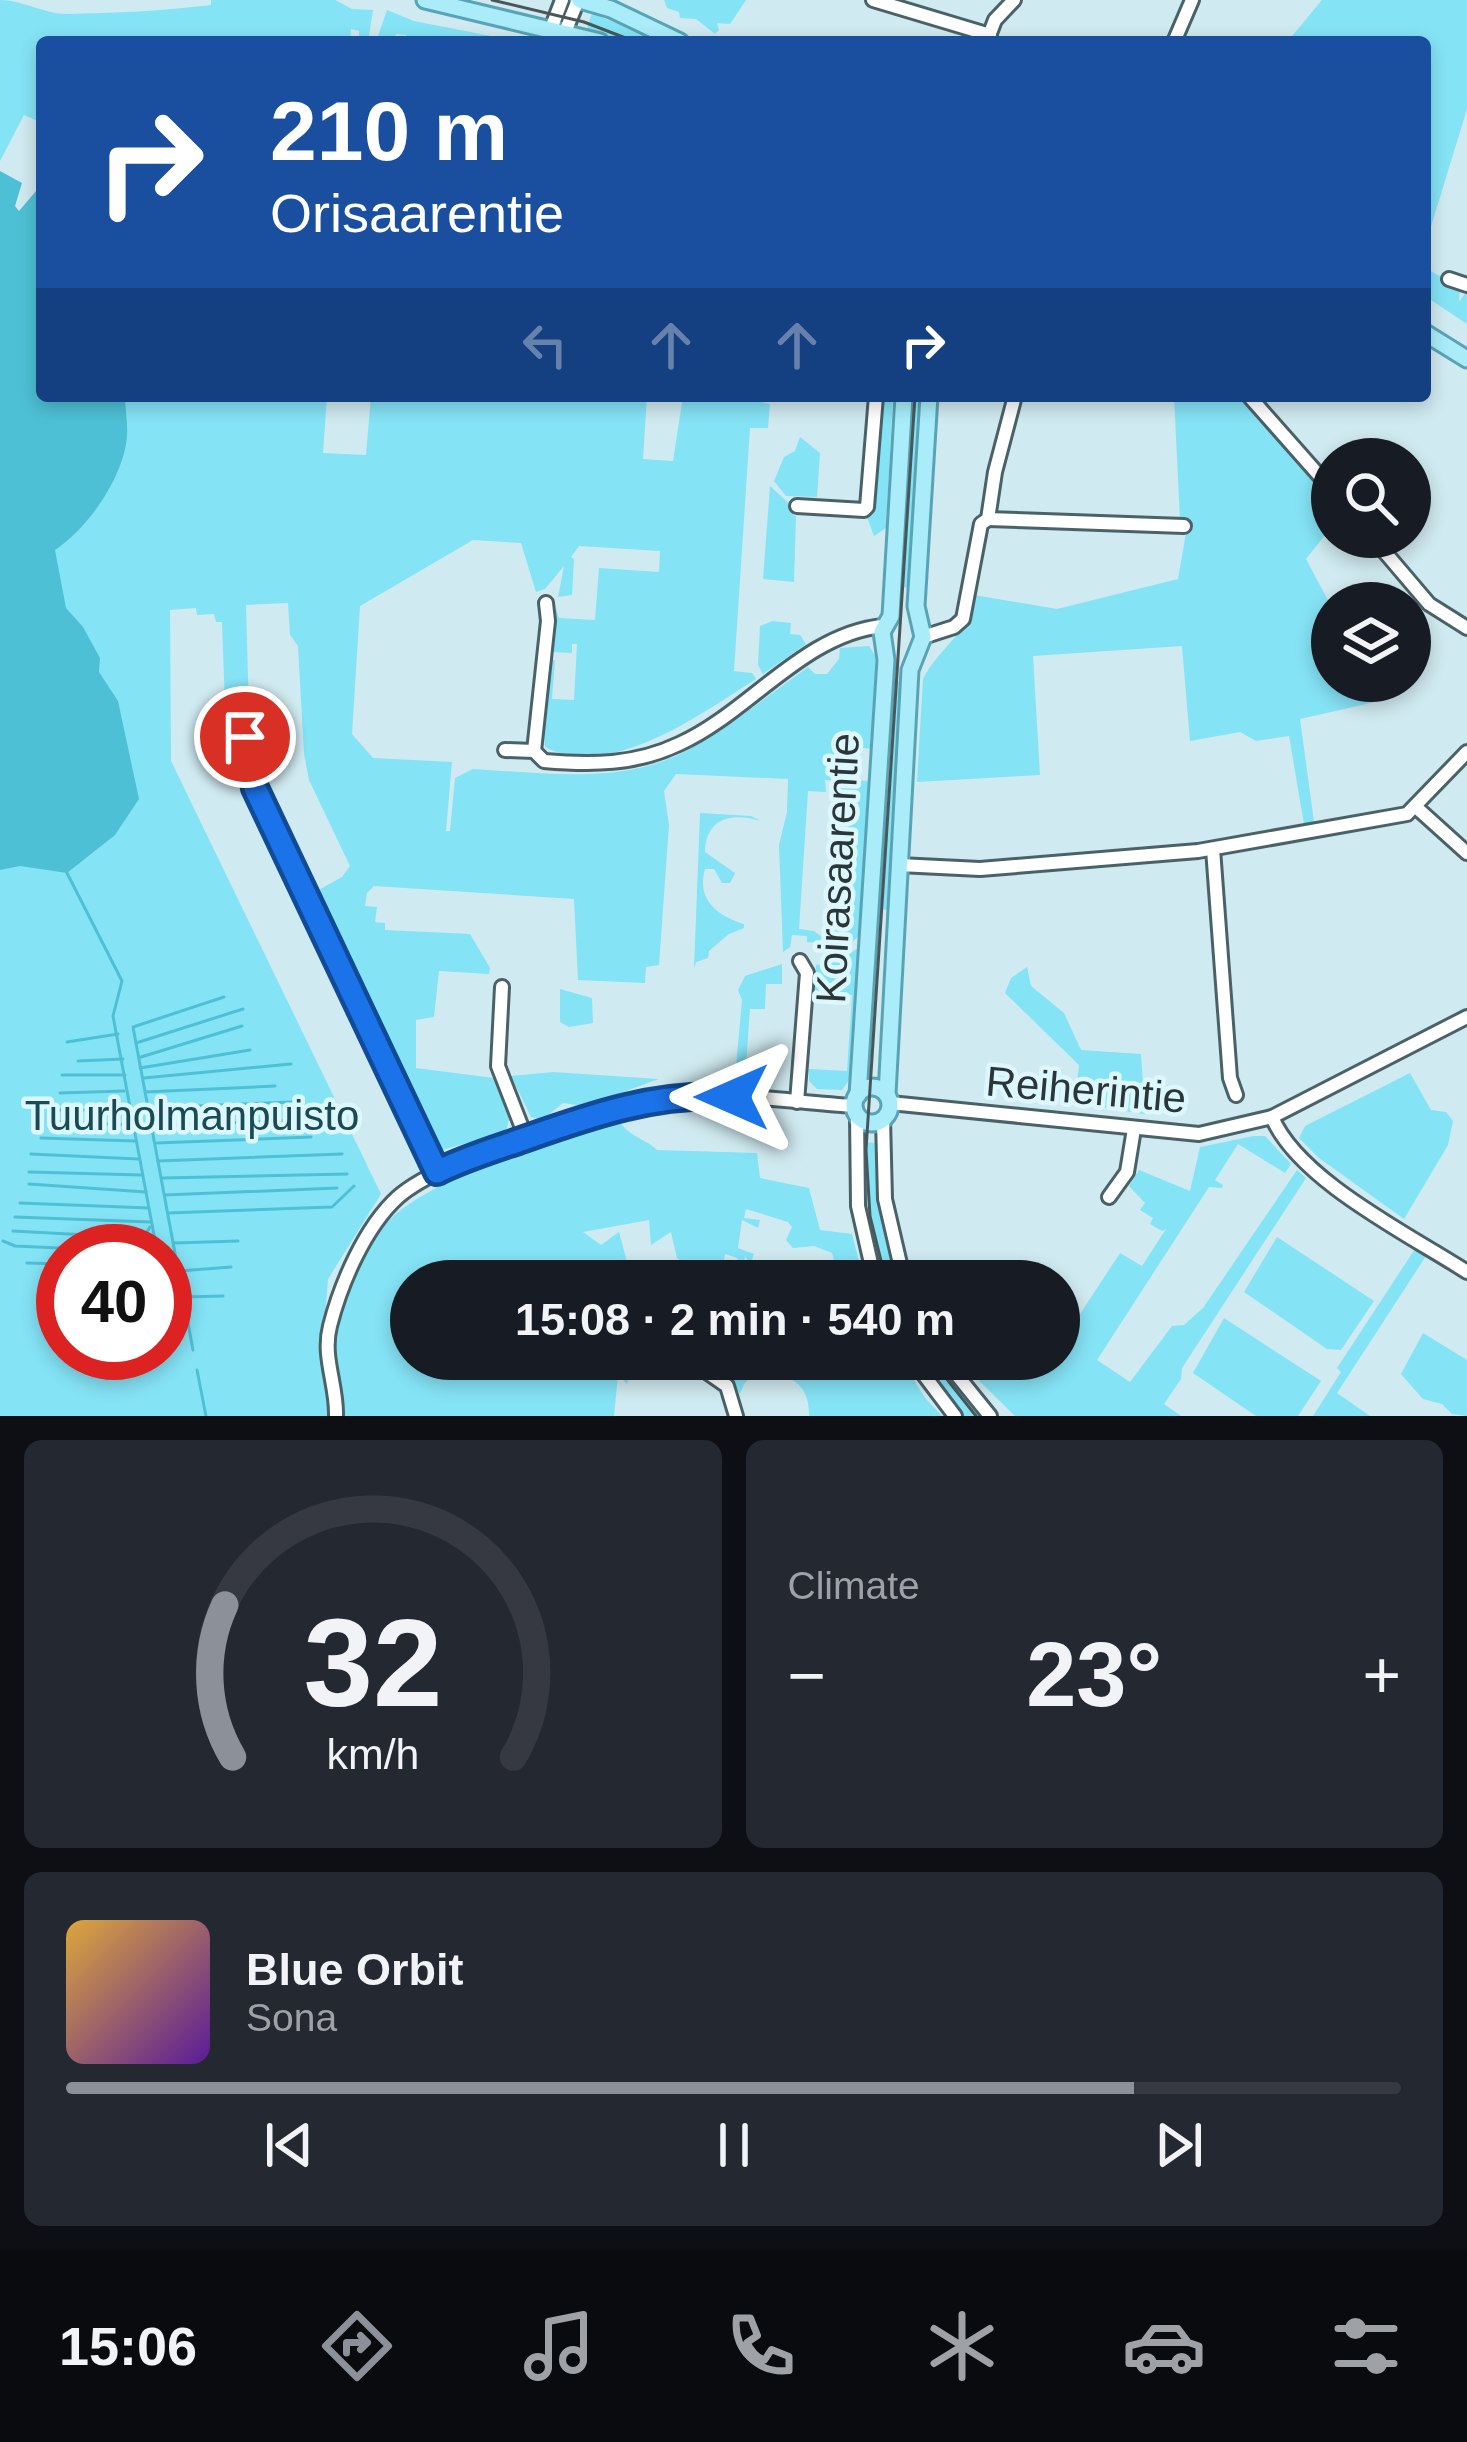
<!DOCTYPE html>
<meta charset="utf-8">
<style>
body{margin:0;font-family:Arial,sans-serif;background:#242831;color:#f1f3f6;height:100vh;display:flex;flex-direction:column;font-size:45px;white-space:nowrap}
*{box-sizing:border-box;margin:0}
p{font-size:39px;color:#9ea1a6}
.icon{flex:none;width:66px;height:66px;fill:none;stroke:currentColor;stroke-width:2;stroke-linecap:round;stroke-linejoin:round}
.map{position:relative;height:1416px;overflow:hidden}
.panel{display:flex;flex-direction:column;gap:24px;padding:24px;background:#0d0f14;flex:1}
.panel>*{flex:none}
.banner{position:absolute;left:36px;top:36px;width:1395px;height:366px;border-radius:12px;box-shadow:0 6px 18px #0003;background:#1a4fa0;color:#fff;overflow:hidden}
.tools{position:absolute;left:1311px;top:438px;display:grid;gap:24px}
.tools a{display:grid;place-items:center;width:120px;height:120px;border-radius:50%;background:#171b24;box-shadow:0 6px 18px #0003;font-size:60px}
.speed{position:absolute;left:36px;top:1224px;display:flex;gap:24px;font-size:60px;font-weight:700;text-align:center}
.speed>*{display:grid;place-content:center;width:156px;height:156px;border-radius:50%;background:#171b24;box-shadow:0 6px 18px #0003;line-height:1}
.speed .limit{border:18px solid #d22;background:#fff;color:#111}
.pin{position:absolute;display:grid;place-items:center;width:102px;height:102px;color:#fff;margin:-51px;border:6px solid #fff;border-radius:50%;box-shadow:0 3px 12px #0007}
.me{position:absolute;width:132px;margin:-66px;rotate:270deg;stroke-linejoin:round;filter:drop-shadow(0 0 9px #0008)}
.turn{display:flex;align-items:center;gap:42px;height:252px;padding:0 36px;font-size:54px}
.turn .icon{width:156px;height:156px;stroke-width:2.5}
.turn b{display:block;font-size:84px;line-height:102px}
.lanes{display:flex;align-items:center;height:114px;padding:0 36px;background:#0003;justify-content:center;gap:60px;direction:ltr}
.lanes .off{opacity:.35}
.big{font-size:90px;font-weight:800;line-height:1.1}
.panel .widget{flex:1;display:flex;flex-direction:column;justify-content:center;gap:18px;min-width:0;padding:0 42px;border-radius:18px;background:#242831}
.panel .dial{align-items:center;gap:0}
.dial svg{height:312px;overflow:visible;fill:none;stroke:#363941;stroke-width:7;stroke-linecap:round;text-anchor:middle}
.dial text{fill:#f1f3f6;stroke:none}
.song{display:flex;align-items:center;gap:36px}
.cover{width:144px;height:144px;border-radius:18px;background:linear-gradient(135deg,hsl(40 70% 55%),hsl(270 70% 35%))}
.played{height:12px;border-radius:6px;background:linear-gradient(90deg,#8c9099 80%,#363941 80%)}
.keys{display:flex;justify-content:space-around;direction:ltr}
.heat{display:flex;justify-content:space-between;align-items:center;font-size:66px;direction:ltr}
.panel .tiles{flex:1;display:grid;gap:24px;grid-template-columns:1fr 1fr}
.widget:last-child{grid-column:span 2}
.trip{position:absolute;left:390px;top:1260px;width:690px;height:120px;border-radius:60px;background:#171b24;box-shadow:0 6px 18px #0003;font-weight:800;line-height:120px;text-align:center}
.tab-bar{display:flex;height:192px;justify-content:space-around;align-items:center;background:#090b0e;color:#9ea1a6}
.tab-bar .icon{width:84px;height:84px}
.tab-bar .selected{color:#8c9099}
.tab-bar b{font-size:54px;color:#f1f3f6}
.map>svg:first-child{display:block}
.green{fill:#85e3f6;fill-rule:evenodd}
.water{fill:#4ec0d5}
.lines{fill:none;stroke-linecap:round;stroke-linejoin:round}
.stream{stroke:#4ec0d5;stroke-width:3}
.minor-casing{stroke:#4a6267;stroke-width:18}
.major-casing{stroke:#58a4b4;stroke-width:21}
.minor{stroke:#fff;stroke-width:12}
.major{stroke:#aaecfa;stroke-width:15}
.tram{stroke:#49575a;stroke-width:3}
.route-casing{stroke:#114b97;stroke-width:30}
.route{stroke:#1a73e8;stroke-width:21}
.labels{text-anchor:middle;stroke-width:9;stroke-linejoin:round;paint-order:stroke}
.street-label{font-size:42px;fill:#2b3638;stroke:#dcf8fe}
.park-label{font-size:42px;fill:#1a4b54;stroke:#dcf8fe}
</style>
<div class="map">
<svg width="1467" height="1416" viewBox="0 0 1467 1416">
<rect width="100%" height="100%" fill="#cfeaf0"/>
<g class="green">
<path d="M0,0c23,0 44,14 66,14 48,-1 97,-3 145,-9v-5h124l17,9 21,1 -5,32h-9v-11l-8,-2 -1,13h-308v81l-18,-8 -24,46z"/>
<path d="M664,0h82l-16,24 -13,-1 2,7 -4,4 -19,-15 -16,-1 -1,-6 -12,-4z"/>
<path d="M1322,0h145v109l-42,137v-204h-138z"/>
<path d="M387,10l27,11 107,21h-114l-1,-7 -9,-1 -8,8h-13z"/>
<path d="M592,13l68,29h-44l-30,-10z"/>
<path d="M1425,268l35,19 -1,15 8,-11v33l-42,-28z"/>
<path d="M92,396h235l-4,57 43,2 5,-59h276l-4,63 30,2 10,-65h51l36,8 -2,24h-18l-16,243 18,2 4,6c-54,34 -145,102 -211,68l-1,-10 6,-77h5l-3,39 22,1 3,-56h-5v9l-20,-1 4,-44 3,10 36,2 4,-52 60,4 1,-21 -81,-5 -8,11 3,2 -2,36 -14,2 6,-31 -19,23 -9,3 -15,-49 -48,-3 -113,66 -8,128 21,24 79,4 -6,69h4l5,-53 18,-9c72,4 155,17 220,-22 40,-23 77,-53 115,-80l7,7h12l12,-15 1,-11 29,-2 7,11 -5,92 -28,-4 -5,4 10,3 -2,28 23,1 -10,155 -18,15 -6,-7 6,-163 -16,-1 1,12 -18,-1 -9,138 15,2 8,6 -3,6 -12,-1v-6l-15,-1 -2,12 -7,5 -4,-107 8,-33 1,-33 -112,-5 -12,17 5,34 -10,140 -13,2 -1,16 -67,-3 -4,-81 -200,-13 -7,7 -2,13 12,1 -2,15 10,1v7l85,4 20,34 -1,6 -50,-3 -5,46 -18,3v48l78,10 15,41 -3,13 -64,18 -9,-6 -118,-252 27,-15 8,-11 -41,-86 -5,-26 -6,-108 -8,-11 -2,-32 -42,2 3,109 -21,-1 -3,-7 -3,-84h-6l-2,-8 -17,1 -1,-7 -26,2 1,151 210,433 -53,85 -6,77 9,46 -3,14h-328v-560l36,-251zM63,1251h102v102h-102z"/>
<path d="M880,396h13l-7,132 -12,8 -7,-19 6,-5z"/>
<path d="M907,396h19l-11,192 -20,-1z"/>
<path d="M1174,396h66l92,106v24l-26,33 26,49v73h36l7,21 -75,17 14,103 -10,2 -15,-88 -33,5 -16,-9 -50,9 -8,-95 -149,10 7,119 -123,7 6,-103c19,-36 43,-40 51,-84l83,14 121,-30 8,-46 -6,-13z"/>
<path d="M800,437l20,16 -3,44 -31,-1 -12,-15 10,-24 11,-6z"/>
<path d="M770,486l23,21v8l3,1 -2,66 -31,-3z"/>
<path d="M773,621l18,2 -1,11 10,1 6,9 -43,30 -5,-9 2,-39z"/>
<path d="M888,681l20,1 -17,228 -15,-1z"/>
<path d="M700,813l51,3 10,5c-30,-9 -55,-3 -56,31l30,21 -5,10h-8l-8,-14h-9c-9,30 12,47 39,55v4l-15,6 -20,17 -1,7 -12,4 -2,7z"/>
<path d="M858,948l-9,132 -7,10 -25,-1 -8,-8v-12l38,2 5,-76 -38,-5 2,-25 24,-5z"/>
<path d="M782,964v20h-16l-1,25h-15l-5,69h-10l7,-78 -4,-10 7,-14z"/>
<path d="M1027,967l4,19 33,27 17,37 60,4 4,60 -70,-11 4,-38 -74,-72 6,-15z"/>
<path d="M560,989l32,9 1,25 -24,4 -9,-5z"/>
<path d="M553,1072l106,7 -75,27 -21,-3 -21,17 -11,-3 -20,-41z"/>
<path d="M1410,1073l21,37 15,2 7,9 -5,24 -44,74 -85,-61 -20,-20 6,-12z"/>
<path d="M620,1122c10,15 26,17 37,28l100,3 3,25 49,10 11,42 32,4 12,47h-39l11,-13 -4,-15 -18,-7 -21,2 -7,-8 6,-13 -4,-5 -42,-13 -2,9 16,2 -2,8 -16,-8 -4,28 16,6 -3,9 -6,-6 -2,8 -6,-7 -12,-4 -1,6 -7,3 -5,18h-11l-6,-10 -18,-13 -6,-26 -20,13 -2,-25 -66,12 18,13 18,-13 8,30 -47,19h-169v78h214l-5,2 -1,9h12l-4,14 -9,-9 -4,41h-272c2,-25 -12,-48 -11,-73 1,-19 14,-43 22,-61 7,-16 14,-35 25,-50 42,-55 176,-89 242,-110z"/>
<path d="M1254,1136h11l26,28 -6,9 -47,-29 -23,36 8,5 -1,3 -13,-1 -112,173 33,22 42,-56 12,-1 19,-17 94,-138 9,8 -124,190 -1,11 -17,25 17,12h-166l-50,-49 -5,-8h57l23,16 10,-16h9v-13l61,-93 22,13 24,-37 -4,2 -12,-7 3,-6 -13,-8 5,-7 -16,-17 10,-16 51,21 10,-44z"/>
<path d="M861,1142l18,1 22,138h-23l-15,-59z"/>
<path d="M1277,1237l97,64 -33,49 -14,-1 -83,-57z"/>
<path d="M1415,1249l11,7 -89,137 33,23h-57l28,-44 -4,-4z"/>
<path d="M1224,1318l97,63 -23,35h-42l-63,-43z"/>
<path d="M1423,1333l44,27v56l-15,-2 -10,-10 -19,-5 -22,-25z"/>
<path d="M734,1359h167l24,39 17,18h-133c1,-34 -20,-40 -49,-48l-16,16 -4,10 -16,-23z"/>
<path d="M915,1359h25l47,57h-29z"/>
</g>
<path class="water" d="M0,171l22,12 -7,23 4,5 23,-27v212h83c0,13 3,27 2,40 -3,41 -39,92 -72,114l11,58 17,19 17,31 -1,14 19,29 21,98 -24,36 -48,38 -47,-7 -20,4z"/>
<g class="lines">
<g class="stream">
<path d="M67,873l55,108 -9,35 44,235"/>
<path d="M67,1042l51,-8"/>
<path d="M136,1043l107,-34"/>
<path d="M141,1057l101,-31"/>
<path d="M78,1061l45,-2"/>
<path d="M140,1068l110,-18"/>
<path d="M62,1075h63"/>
<path d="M144,1078l147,-14"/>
<path d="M145,1092l130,-6"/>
<path d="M60,1093l64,-2"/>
<path d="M150,1108l142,-6"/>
<path d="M58,1110h71"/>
<path d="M58,1122l76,3"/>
<path d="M151,1126l152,-6"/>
<path d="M41,1138l94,3"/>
<path d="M157,1143l154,-6"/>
<path d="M31,1154l107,5"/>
<path d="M158,1161l184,-7"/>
<path d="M29,1172l112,3"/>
<path d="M163,1178l184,-4"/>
<path d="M29,1184l117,8"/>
<path d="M165,1195l172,-7"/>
<path d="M20,1203l129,5"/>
<path d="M168,1213l164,-6 22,-21"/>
<path d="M15,1217l136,5"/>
<path d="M13,1231l130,7"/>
<path d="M3,1241l12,5 110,5"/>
<path d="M175,1243l63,-2"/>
<path d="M135,1251l15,-24"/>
<path d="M27,1263l36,1"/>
<path d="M179,1271l52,-4"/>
<path d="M42,1276h21"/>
<path d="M165,1289l11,53"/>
<path d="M184,1297l39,-1"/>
<path d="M193,1350l-60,-323 91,-30"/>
<path d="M197,1370l9,46"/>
</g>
<defs>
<g id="minor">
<path d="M873,0l117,35"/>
<path d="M987,41l8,-21 19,-20"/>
<path d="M546,42l16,-42"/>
<path d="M561,42l17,-42"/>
<path d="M1174,42l18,-42"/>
<path d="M1449,279l18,6"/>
<path d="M1249,396l83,94"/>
<path d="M797,506l67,4 3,-3 9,-111"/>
<path d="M988,519l196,7"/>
<path d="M1372,537l57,67 38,24"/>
<path d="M923,637l31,-10 9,-8 18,-95 7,-5 7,-47 20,-76"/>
<path d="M245,737l10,51 182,384"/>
<path d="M505,750l29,1 10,10c47,4 91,4 135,-17 71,-32 124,-110 204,-118"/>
<path d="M534,751l14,-130 -2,-18"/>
<path d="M1417,808l50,45"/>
<path d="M1213,849l17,229 6,17"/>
<path d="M899,865l81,4 218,-18 209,-37 60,-62"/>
<path d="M502,987l-4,79 28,72"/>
<path d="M797,1102l10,-129 -7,-12"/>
<path d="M890,1103l309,31 73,-17 195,-100"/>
<path d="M857,1114l1,92 17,75"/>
<path d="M1272,1117c26,63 138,118 195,155"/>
<path d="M883,1119l2,80 19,82"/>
<path d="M1109,1197l18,-25 7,-43"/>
<path d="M688,1359l39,27 9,30"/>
<path d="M912,1359l43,57"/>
<path d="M944,1359l46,57"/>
<path d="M336,1416c1,-31 -14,-59 -6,-90 11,-43 35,-99 68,-129 46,-41 229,-99 292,-101 55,-3 110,7 165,10"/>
</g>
<g id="major">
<path d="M425,0l175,42"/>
<path d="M580,0l31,9 69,33"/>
<path d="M1425,333l42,26"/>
<circle cx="872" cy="1105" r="18"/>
<path d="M887,1094l23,-424 13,-33 -7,-31 13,-210"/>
<path d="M858,1095l28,-435 -4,-28 9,-16 13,-220"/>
</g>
</defs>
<use href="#minor" class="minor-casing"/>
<use href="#major" class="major-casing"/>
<use href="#minor" class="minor"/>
<use href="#major" class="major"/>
<g class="tram">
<path d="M492,0l92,22 52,20"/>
<path d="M886,1281l-16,-65 -4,-66 49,-754"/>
<path d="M931,1359l45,57"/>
</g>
</g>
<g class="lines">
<defs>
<path id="route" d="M245,737l10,51 182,384c28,-14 58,-23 87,-33 68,-24 134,-47 208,-42"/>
</defs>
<use href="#route" class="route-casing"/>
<use href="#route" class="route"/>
</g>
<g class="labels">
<g class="street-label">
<text transform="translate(837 868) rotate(-87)" y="15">Koirasaarentie</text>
<text transform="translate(1086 1089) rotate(5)" y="15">Reiherintie</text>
</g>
<g class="park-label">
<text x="192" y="1130">Tuurholmanpuisto</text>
</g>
</g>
</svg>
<div class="tools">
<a><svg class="icon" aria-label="search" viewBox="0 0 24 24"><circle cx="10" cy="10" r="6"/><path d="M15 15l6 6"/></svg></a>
<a><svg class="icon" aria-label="layers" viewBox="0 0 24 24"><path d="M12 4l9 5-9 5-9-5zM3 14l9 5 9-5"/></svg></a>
</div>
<div class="speed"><div class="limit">40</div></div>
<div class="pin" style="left:245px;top:737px;background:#d93025"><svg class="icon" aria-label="arrive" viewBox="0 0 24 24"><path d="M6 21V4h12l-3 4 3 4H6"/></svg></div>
<svg class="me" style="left:732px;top:1097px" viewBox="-20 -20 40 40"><path d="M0-17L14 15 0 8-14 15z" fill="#1a73e8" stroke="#fff" stroke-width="4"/></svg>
<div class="trip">15:08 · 2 min · 540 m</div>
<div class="banner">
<div class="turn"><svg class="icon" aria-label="right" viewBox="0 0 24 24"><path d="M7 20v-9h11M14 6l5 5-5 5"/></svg><div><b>210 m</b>Orisaarentie</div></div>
<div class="lanes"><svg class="icon off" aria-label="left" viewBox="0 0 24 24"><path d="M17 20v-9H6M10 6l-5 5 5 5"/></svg><svg class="icon off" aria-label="ahead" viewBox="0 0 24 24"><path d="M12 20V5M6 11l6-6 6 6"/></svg><svg class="icon off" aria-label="ahead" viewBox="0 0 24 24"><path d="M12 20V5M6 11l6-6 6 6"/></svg><svg class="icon" aria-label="right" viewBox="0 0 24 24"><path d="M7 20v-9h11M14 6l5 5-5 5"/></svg></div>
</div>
</div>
<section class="panel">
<div class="tiles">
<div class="widget dial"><svg viewBox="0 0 100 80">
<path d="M14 69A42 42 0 1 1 86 69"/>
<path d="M14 69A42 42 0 0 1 12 30" stroke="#8c9099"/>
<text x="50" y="56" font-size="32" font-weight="700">32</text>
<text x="50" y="72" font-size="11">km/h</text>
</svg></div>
<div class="widget"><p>Climate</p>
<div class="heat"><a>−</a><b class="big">23°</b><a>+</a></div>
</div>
<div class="widget">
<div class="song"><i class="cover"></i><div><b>Blue Orbit</b><p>Sona</p></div></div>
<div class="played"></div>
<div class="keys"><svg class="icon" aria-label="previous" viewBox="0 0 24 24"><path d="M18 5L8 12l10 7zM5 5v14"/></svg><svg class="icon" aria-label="pause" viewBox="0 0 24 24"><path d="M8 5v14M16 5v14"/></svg><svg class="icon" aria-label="next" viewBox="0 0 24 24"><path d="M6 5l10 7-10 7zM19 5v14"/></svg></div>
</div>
</div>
</section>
<nav class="tab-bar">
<b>15:06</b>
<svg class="icon selected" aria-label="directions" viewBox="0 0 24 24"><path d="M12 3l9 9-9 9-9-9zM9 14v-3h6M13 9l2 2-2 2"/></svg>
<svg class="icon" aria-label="music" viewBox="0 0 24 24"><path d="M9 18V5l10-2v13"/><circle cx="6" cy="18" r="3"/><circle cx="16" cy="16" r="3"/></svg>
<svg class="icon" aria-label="phone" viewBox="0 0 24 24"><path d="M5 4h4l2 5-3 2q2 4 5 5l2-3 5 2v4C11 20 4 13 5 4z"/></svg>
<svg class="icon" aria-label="climate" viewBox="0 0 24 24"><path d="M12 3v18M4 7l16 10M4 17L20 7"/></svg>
<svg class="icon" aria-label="car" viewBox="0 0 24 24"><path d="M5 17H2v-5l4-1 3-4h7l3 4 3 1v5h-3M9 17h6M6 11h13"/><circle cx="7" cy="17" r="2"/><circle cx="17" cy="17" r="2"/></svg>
<svg class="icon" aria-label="filters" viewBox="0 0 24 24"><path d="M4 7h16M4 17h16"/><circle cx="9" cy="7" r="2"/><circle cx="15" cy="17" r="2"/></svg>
</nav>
